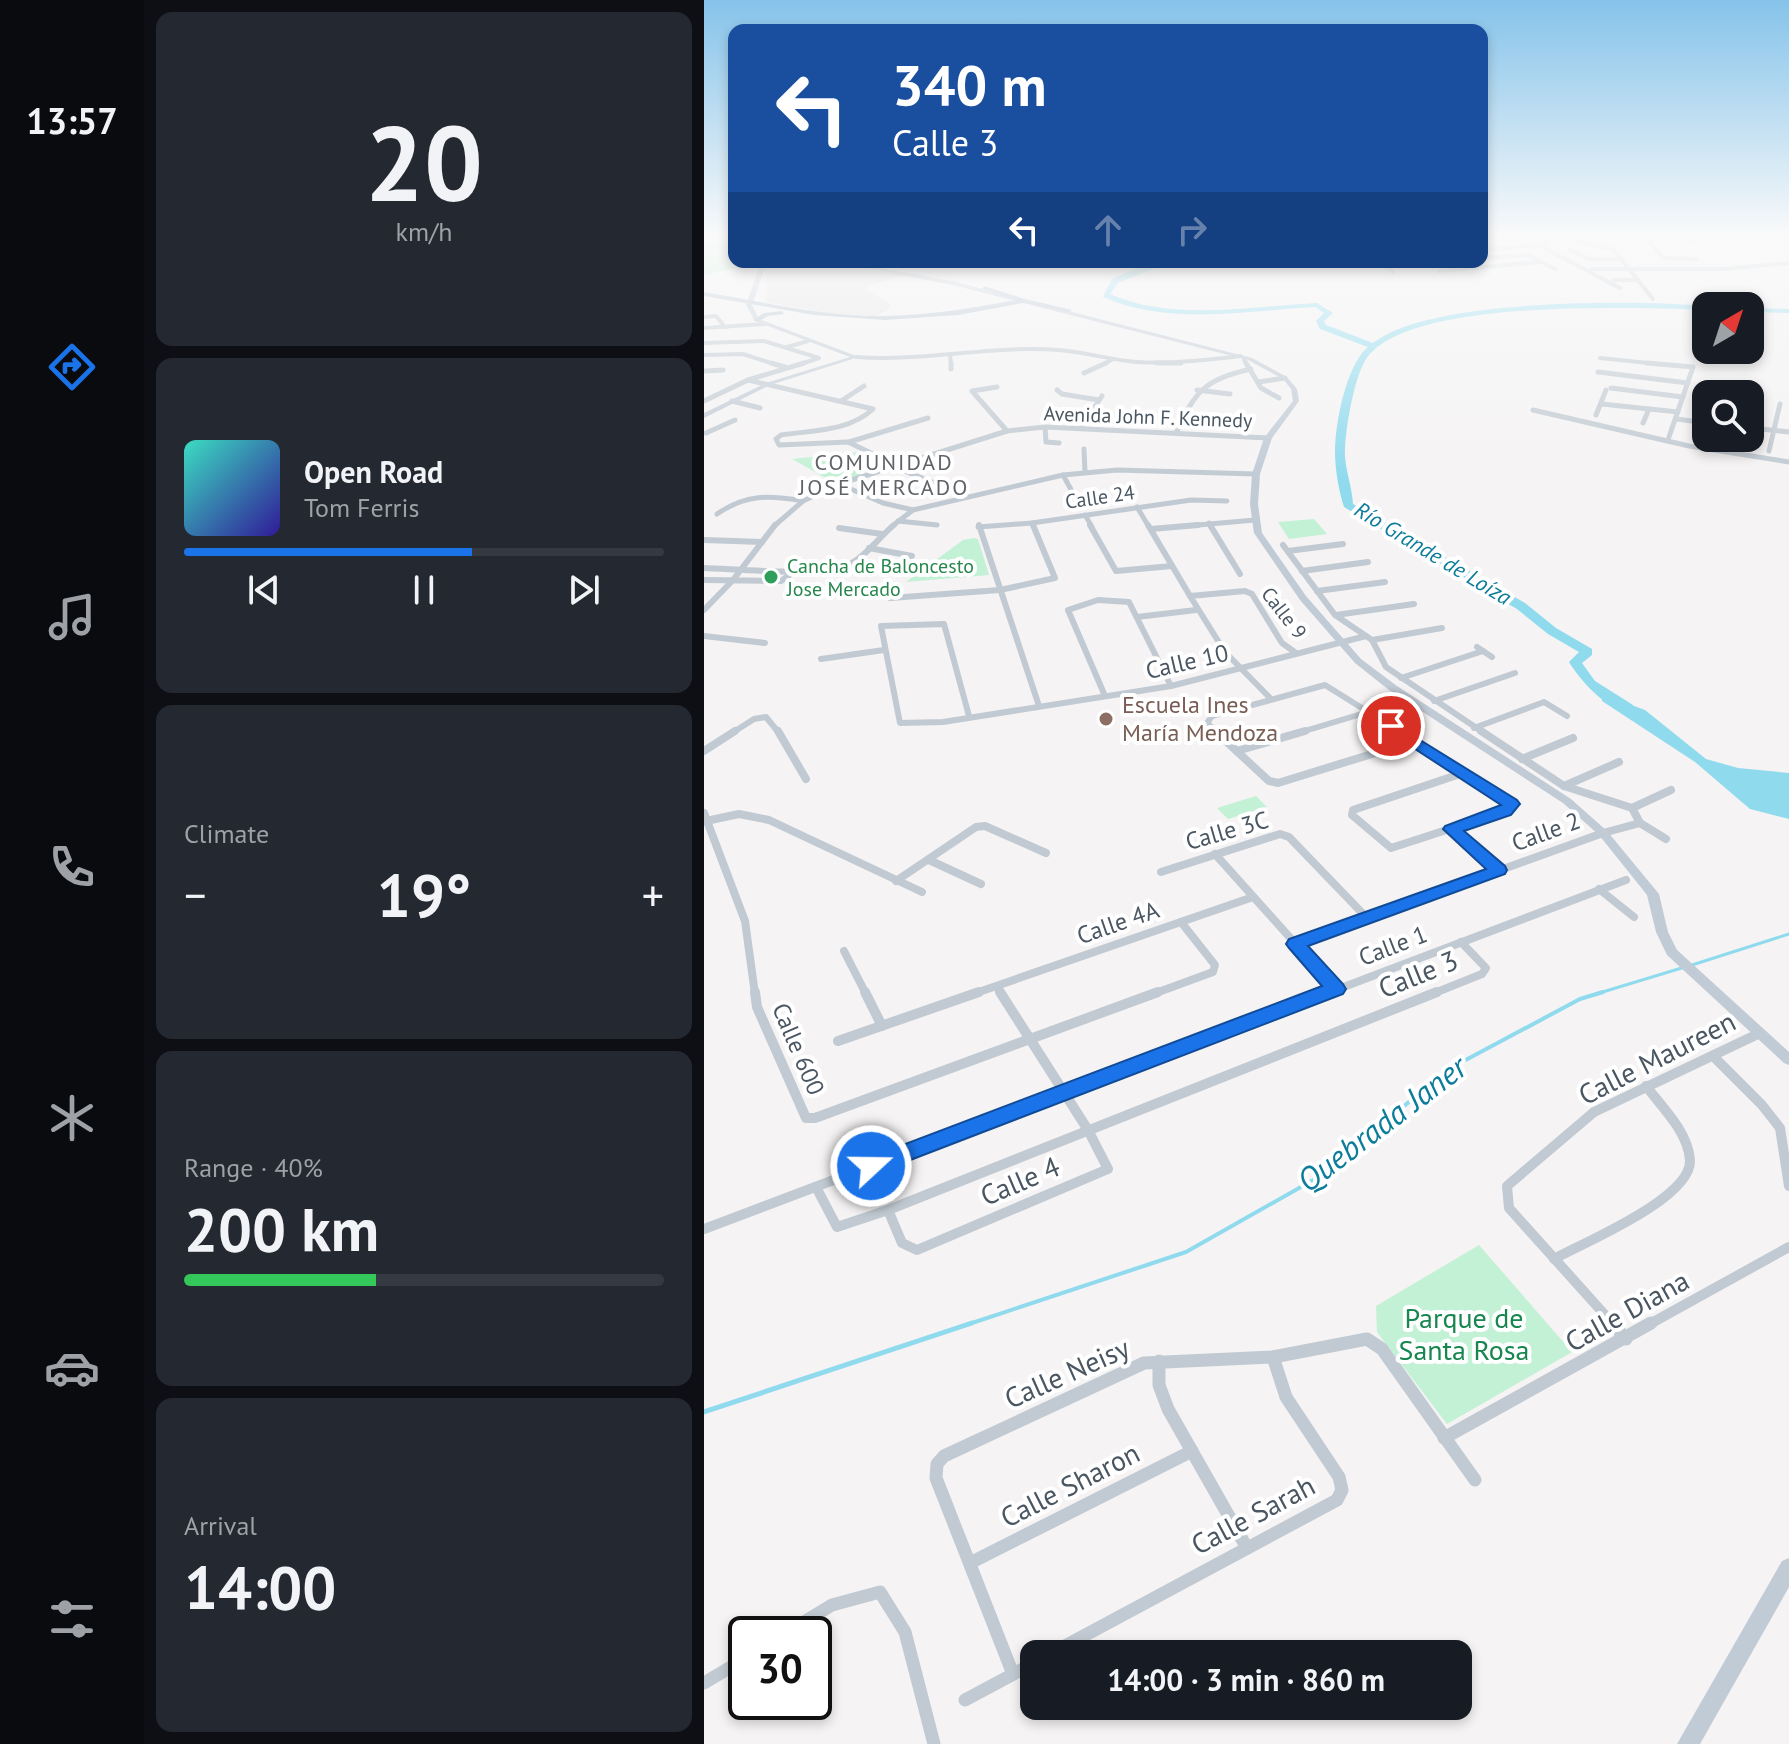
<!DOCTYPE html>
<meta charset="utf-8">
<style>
body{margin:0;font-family:"PT Sans",sans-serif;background:#242831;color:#f1f3f6;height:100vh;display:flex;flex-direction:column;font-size:30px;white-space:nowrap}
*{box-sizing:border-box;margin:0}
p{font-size:26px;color:#9ea1a6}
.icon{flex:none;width:44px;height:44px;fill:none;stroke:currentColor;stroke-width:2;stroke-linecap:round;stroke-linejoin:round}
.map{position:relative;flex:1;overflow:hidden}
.details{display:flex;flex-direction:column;gap:12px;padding:12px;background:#0d0f14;width:560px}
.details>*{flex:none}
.banner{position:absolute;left:24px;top:24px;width:760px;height:244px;border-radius:16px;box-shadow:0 4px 12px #0003;background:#1a4fa0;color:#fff;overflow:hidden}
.needle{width:52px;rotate:39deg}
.tools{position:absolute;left:988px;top:292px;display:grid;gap:16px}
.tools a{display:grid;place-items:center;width:72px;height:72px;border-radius:16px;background:#171b24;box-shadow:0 4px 12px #0003;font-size:40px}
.speed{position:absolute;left:24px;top:1616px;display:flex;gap:16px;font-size:40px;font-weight:700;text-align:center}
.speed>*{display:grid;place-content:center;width:104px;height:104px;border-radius:50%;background:#171b24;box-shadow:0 4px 12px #0003;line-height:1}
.speed .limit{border:4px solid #111;border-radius:12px;background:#fff;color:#111}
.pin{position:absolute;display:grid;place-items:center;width:68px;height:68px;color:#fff;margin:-34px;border:4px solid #fff;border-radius:50%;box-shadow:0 2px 8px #0007}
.me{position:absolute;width:88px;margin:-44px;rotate:69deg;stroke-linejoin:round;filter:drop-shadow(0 0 6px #0008)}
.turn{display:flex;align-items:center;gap:28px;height:168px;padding:0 32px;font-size:36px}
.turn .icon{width:104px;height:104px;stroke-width:2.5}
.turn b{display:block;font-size:56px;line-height:68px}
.lanes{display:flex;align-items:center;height:76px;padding:0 32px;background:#0003;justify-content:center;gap:40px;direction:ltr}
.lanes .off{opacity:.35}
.big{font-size:60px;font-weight:600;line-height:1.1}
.details .card{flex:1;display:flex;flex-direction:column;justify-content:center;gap:12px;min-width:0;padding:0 28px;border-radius:16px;background:#242831}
.details .dial{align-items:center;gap:0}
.dial b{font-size:104px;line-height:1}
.song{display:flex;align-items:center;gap:24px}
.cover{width:96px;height:96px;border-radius:12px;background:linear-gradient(135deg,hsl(170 70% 55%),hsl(250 70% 35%))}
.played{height:8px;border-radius:4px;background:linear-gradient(90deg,#1a73e8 60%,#363941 60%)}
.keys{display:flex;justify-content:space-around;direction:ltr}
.heat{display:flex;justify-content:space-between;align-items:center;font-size:44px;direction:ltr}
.charge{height:12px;border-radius:6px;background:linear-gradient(90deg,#34c759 40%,#363941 0)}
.trip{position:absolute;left:316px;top:1640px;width:452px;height:80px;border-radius:16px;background:#171b24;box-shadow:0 4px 12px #0003;font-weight:600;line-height:80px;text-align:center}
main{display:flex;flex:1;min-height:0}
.dock{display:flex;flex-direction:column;width:144px;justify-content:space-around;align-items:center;background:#090b0e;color:#9ea1a6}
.dock .icon{width:56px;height:56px}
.dock .current{color:#1a73e8}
.dock b{font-size:36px;color:#f1f3f6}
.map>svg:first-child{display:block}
.education{fill:#e6e4e5}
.green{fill:#c3f1d5}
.water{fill:#90daee}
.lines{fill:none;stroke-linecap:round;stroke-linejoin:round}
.stream-far2{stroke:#90daee;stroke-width:3}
.stream-far1{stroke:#90daee;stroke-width:4}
.stream{stroke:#90daee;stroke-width:5}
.river{fill:#90daee;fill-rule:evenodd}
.street-far5{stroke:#c1cad2;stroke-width:4}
.street-far4{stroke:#c1cad2;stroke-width:5}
.street-far3{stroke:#c1cad2;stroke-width:6}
.street-far2{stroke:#c1cad2;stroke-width:8}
.street-far1{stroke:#c1cad2;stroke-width:10}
.street{stroke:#c1cad2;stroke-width:13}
.secondary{fill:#c1cbd6;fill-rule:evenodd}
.primary{fill:#b3c2d1;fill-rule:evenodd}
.route{fill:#1a73e8;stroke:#114b97;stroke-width:2}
.leisure-dot{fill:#2e9e5b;stroke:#fff;stroke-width:3}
.education-dot{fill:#8d6e63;stroke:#fff;stroke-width:3}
.labels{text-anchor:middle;stroke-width:8;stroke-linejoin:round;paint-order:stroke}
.far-street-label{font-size:20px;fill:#4a5661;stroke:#fff}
.far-leisure-label{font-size:20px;fill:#27864d;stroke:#fff;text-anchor:start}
.far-neighbourhood-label{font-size:22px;letter-spacing:2px;fill:#5f6368;stroke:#fff}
.far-water-label{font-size:22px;font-style:italic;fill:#0c7c9b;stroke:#fff}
.street-label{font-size:24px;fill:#4a5661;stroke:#fff}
.education-label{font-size:24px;fill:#785e54;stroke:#fff;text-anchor:start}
.near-street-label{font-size:28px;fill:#4a5661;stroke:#fff}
.near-park-label{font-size:28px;fill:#17864f;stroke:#fff}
.near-water-label{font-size:32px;font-style:italic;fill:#0c7c9b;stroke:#fff}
</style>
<main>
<nav class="dock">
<b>13:57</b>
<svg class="icon current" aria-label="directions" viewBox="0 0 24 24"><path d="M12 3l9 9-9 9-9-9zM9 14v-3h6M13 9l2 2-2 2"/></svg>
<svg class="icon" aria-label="music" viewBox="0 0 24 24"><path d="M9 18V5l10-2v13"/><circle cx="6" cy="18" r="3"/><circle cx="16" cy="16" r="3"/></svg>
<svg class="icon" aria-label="phone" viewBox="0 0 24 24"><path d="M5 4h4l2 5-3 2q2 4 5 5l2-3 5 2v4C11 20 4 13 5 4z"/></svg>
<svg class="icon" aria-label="climate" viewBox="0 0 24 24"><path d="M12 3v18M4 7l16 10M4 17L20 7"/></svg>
<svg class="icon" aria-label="car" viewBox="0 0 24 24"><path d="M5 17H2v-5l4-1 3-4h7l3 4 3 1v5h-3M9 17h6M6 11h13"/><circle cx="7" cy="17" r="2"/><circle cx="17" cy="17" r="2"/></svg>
<svg class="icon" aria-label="filters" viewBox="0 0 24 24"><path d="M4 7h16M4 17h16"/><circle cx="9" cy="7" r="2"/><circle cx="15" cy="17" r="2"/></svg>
</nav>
<section class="details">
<div class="card dial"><b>20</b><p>km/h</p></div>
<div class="card">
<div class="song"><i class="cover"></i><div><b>Open Road</b><p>Tom Ferris</p></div></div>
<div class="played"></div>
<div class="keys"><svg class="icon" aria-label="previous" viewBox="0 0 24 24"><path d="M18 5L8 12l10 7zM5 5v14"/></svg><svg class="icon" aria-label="pause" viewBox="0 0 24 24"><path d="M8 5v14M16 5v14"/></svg><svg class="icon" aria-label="next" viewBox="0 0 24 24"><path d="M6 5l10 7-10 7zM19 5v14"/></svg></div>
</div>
<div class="card"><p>Climate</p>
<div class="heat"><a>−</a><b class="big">19°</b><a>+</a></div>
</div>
<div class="card"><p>Range · 40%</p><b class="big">200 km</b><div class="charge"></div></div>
<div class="card"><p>Arrival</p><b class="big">14:00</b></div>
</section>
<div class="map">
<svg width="1085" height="1744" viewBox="0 0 1085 1744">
<rect width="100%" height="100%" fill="#f5f3f3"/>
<path class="education" d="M89,262h43l68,12 -36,13 -1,3 24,14 -4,7 -13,5 -44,-3 -65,-11 3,-11 -3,-20 3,-6z"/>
<g class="green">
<path d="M0,235h27l3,2v25h14l-12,6 -32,7z"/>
<path d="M155,452l6,2 -5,22 -25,7 -43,-24z"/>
<path d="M610,519l13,15 -38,5 -11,-17z"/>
<path d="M270,538l4,1 11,36 -83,7 57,-42z"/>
<path d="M552,796l11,11 -39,12 -11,-11z"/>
<path d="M775,1245l93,107 -125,72 -70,-92 -1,-26z"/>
</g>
<path class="water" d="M903,696l38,14 61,49 32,9 51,5v46l-39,-10 -55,-47 -93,-61v-4z"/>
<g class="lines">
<g class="stream-far2">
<path d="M988,965l97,-31"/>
<path d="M892,994l89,-27"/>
</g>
<path class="stream-far1" d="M262,1325l220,-73 136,-77 125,-105 133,-71 23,-7"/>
<path class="stream" d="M0,1412l268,-89"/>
<g class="river">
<path d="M446,262h8l-3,6 -37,15 -8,11c63,28 141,12 207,9l16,10 -9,8 2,4 47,18c56,-45 261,-43 334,-37l-1,4c-69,-2 -303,-13 -341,51 -11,17 -21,74 -20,95 1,16 7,31 8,48l172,99 31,25 36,21v6l-10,8 13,18 38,24v6c-24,3 -53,-31 -64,-49l10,-10 -31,-18 -31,-25 -173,-102c-5,-15 -9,-38 -9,-55 0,-28 11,-87 33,-105l-48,-18 -4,-8 8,-8 -9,-6c-69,4 -146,19 -212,-10l9,-18z"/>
<path d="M1046,308l39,1v4l-39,-1z"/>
</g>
<g class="street-far5">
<path d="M843,235l66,14 40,50"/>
<path d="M1043,235h27"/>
<path d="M778,237l32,2"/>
<path d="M885,243l17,-8"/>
<path d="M835,245l81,43"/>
<path d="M778,250l57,-5 18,-8"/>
<path d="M866,250l20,9h33"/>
<path d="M778,258l46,-3 27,14"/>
<path d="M993,259l-34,-1 -15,-18 54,1"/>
<path d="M676,262l13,10"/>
<path d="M707,262h26"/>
<path d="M888,269h132l65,-6"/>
<path d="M735,271l102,-9"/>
<path d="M909,280h26"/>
<path d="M0,317l12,-1 9,11"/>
<path d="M0,328l61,-4"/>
<path d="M0,343l60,-2 55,17 -21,7"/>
<path d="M83,347l21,-6"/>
<path d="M246,354l1,11"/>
<path d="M0,355l39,-1 34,11"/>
<path d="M152,357c67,5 135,-12 202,-7 27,2 53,10 79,12 35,2 69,-2 104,-6"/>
<path d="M896,358l67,7"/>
<path d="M540,360l3,5"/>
<path d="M398,365l11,-6"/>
</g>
<g class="street-far4">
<path d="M67,363l14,4"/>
<path d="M247,363v6"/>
<path d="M453,363h24"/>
<path d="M542,363l15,25 18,10"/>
<path d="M943,363l46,4 -24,70"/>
<path d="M0,371l19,-1"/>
<path d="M894,372l90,11"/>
<path d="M380,373l22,-10"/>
<path d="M44,380l125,29c-25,23 -60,21 -92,26l-5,4 3,6 69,-3 48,23"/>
<path d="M554,382l27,-4"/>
<path d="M293,387l-25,4 35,40"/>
<path d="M907,388l72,9"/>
<path d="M353,390l5,4 37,6"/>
<path d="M493,390l33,4"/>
<path d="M0,401l44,-21 56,-17"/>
<path d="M28,401l28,7"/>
<path d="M137,401l23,-15"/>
<path d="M898,404l76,8"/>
<path d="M829,410l156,36 100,16"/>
<path d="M892,415l10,-25"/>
<path d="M973,419l29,4"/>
<path d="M939,423l6,-14"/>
<path d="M341,427l1,15 13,1"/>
<path d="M377,428l21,-32"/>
<path d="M1046,428l39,4"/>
<path d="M2,433l29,-13"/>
<path d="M472,433c20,-43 28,-53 75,-64"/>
<path d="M145,442l79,-24"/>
<path d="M1014,443l1,-5"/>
<path d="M380,449l1,23"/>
<path d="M1065,451l11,-47"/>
<path d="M190,467l41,16"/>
<path d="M359,475l11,20"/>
<path d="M135,484l44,19 30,7"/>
<path d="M433,507l12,20"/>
<path d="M13,514c29,-20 52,-19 86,-13"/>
<path d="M381,515l7,12"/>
<path d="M194,521l39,4"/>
<path d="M328,523l2,4"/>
<path d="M505,523l2,4"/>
<path d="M69,527l30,-26 36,-17 168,-53 38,-4 223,11"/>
<path d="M187,527l22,-17 150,-35 54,-5 139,4"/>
<path d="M274,527l54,-4 159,-23 36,1"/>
<path d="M471,527l80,-7"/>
</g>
<g class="street-far3">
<path d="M275,525l60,181"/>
<path d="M386,525l26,46 56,-5"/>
<path d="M444,525l42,71"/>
<path d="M506,525l30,49"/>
<path d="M135,528l43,6"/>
<path d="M447,529l47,-4"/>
<path d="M0,540l58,2"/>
<path d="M579,545l52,70 37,25 14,27 98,66"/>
<path d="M165,548l43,8"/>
<path d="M584,551l55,-7"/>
<path d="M0,568c35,1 120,10 148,-5 16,-9 28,-27 42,-38"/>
<path d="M598,571l66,-9"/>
<path d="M0,580l77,1 14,-10"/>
<path d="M613,591l68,-9"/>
<path d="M186,598l110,-8 55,-12 -22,-53"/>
<path d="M0,610l29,-30 42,-55"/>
<path d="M632,615l78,-11"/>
<path d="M433,617l59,-7"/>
<path d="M0,636l61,7"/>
<path d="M668,640l70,-12"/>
<path d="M773,647l15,10"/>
<path d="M117,659l63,-9"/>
<path d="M697,678l82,-27"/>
<path d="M401,696l-37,-86 30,-10 31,2 42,84"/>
<path d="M567,699l-46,-47 -35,-56 55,-5 7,3 30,49 14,10"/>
<path d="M730,701l81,-28"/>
<path d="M265,716l-25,-92 -63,2 19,97 43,-1 228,-36 195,-50"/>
<path d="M770,728l70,-26 23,14"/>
<path d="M28,733l22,-14 12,-2 13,16"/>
<path d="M514,733l-11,-10 5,-7 113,-31 77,48"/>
<path d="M594,733l70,-21"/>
</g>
<g class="street-far2">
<path d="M74,731l28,48"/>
<path d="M511,731l54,50 9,2 136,-42"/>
<path d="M695,731l112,73 -6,7 -114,37 -39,-33 1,-5 110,-37"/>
<path d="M0,751l31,-20"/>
<path d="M533,751l68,-20"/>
<path d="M818,759l51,-21"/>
<path d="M860,786l55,-24"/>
<path d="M928,808l39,-18"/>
<path d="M0,813l41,108 10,73"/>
<path d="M2,821l33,-7 30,6 153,72"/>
<path d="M936,823l26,16"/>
<path d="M747,829l47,41"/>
<path d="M511,854l121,135"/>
<path d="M225,860l52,24"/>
<path d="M457,872l119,-38 9,3 78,81"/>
<path d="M192,881l80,-54 9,-1 61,27"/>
<path d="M895,889l35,28"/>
<path d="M592,944l307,-111 37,-10 -8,-15 -68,-22 -83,-55"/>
<path d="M140,951l22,43"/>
<path d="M293,987l4,7"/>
<path d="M269,994l280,-97"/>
<path d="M449,994l60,-22 2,-7 -34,-43"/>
<path d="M621,994l301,-114"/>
<path d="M728,994l50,-20 4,-6 -25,-26"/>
</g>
<g class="street-far1">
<path d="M51,992l2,15 49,111h9l343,-126"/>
<path d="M161,992l17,34"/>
<path d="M134,1041l141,-49"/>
<path d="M1009,1056l49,49 18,23 9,58"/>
<path d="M112,1187l21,40 51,-17 549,-218"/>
<path d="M184,1210l14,33 15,7 191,-81 -20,-39 -88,-138"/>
<path d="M0,1229l626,-237"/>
<path d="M850,1259c31,-17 138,-61 136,-99 -2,-28 -28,-53 -44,-74"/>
<path d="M910,1325l-105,-117 -2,-22 87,-74 166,-79"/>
<path d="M944,1325l141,-78"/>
</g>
<g class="street">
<path d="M908,1323l14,16"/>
<path d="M455,1361v24l9,24 79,139"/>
<path d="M740,1438l207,-115"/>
<path d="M266,1563l222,-112"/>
<path d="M80,1634l48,-29 48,-13 25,40 29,112"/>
<path d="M346,1654l287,-154 5,-10 -3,-13 -53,-80 -13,-40"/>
<path d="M309,1674l-77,-196 1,-14 7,-8 200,-93 129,-6 94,-18 15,10 93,131"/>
<path d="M0,1683l42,-25"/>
<path d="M261,1700l69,-37"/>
</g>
<g class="secondary">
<path d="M57,262h6l-15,43 7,14 100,38 -89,28 -66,33v-5l62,-30 84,-26 -95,-36 -9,-16z"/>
<path d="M132,262h12l109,20 61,17 -3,2 -58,-15z"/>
<path d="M329,302l219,56 35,19 10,12 2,12 -27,37 -12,36 -2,30 4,29 44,63 55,63 36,27 174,113 36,32 52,63 9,38 9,18 112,102v13l-5,-2 -117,-108 -11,-23 -9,-37 -48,-60 -36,-32 -174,-113 -34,-27 -55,-63 -46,-67 -4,-29 2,-30 12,-36 29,-37 -2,-12 -8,-10 -35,-19 -217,-55z"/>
<path d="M1085,1558v29l-89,157h-23l105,-183z"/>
</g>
<g class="primary">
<path d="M280,286l41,13 47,11 -3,2 -46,-9 -65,12 -73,5 -71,-5 -110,-19v-4c60,10 122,25 183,24 44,-1 86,-8 129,-16l-34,-11z"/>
<path d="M78,311l2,3 -16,2 -11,6 -4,-2 11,-7z"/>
</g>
</g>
<linearGradient id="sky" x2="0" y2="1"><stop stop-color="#85c3ea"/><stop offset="0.49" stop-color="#fafafa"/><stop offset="1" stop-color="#fafafa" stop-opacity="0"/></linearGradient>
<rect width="1085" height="480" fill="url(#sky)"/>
<path class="route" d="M687,722l126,78 3,4 -9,11 -47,16 41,35 2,4 -2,4 -197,72 35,38 3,5 -3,5 -464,178 -8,3 -8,-3 -4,-6 4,-6 459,-174 -33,-38 -3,-4 3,-5 197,-70 -43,-40 2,-3 56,-21 -115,-75 -3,-4z"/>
<circle class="leisure-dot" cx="67" cy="577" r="8"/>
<circle class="education-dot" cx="402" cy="719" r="8"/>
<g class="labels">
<g class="far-street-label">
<text transform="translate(444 417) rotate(2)" y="7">Avenida John F. Kennedy</text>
<text transform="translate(396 497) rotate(-8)" y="7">Calle 24</text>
<text transform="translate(580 613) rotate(52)" y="7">Calle 9</text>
</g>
<g class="far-leisure-label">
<text x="83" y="573">Cancha de Baloncesto<tspan x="83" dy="23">Jose Mercado</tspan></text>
</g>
<g class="far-neighbourhood-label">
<text x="180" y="470">COMUNIDAD<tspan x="180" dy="25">JOSÉ MERCADO</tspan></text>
</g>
<g class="far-water-label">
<text transform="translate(729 553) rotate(31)" y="8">Río Grande de Loíza</text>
</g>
<g class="street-label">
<text transform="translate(483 662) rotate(-13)" y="8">Calle 10</text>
<text transform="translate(523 831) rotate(-16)" y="8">Calle 3C</text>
<text transform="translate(842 832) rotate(-20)" y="8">Calle 2</text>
<text transform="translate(414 923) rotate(-19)" y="8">Calle 4A</text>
<text transform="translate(689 946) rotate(-21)" y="8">Calle 1</text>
<text transform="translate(94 1049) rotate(67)" y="8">Calle 600</text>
</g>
<g class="education-label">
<text x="418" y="713">Escuela Ines<tspan x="418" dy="28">María Mendoza</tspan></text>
</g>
<g class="near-street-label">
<text transform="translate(714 974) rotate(-22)" y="10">Calle 3</text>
<text transform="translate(953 1058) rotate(-27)" y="10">Calle Maureen</text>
<text transform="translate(316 1181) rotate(-23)" y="10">Calle 4</text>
<text transform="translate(923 1311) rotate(-29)" y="10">Calle Diana</text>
<text transform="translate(363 1373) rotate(-24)" y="10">Calle Neisy</text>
<text transform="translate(366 1485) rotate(-27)" y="10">Calle Sharon</text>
<text transform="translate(549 1515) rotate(-28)" y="10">Calle Sarah</text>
</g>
<g class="near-park-label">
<text x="760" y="1328">Parque de<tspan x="760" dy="32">Santa Rosa</tspan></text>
</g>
<g class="near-water-label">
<text transform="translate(678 1124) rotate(-37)" y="11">Quebrada Janer</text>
</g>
</g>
</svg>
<div class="tools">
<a><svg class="needle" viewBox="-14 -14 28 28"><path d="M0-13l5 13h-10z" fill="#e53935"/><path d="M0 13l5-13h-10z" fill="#9ea1a6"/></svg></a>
<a><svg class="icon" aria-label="search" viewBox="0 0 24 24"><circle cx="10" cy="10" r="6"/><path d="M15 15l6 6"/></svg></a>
</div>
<div class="speed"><div class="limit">30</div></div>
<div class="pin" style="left:687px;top:726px;background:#d93025"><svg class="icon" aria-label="arrive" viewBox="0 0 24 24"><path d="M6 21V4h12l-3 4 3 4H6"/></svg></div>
<svg class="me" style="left:167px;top:1166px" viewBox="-20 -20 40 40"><circle r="17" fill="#1a73e8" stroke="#fff" stroke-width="3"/><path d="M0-11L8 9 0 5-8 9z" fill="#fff"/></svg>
<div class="trip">14:00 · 3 min · 860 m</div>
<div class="banner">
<div class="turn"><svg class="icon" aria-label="left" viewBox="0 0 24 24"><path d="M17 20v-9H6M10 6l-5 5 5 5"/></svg><div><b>340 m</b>Calle 3</div></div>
<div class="lanes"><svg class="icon" aria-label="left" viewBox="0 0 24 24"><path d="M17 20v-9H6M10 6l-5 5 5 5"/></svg><svg class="icon off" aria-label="ahead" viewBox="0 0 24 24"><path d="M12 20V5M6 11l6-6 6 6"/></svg><svg class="icon off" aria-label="right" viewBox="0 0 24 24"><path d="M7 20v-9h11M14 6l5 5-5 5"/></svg></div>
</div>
</div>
</main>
